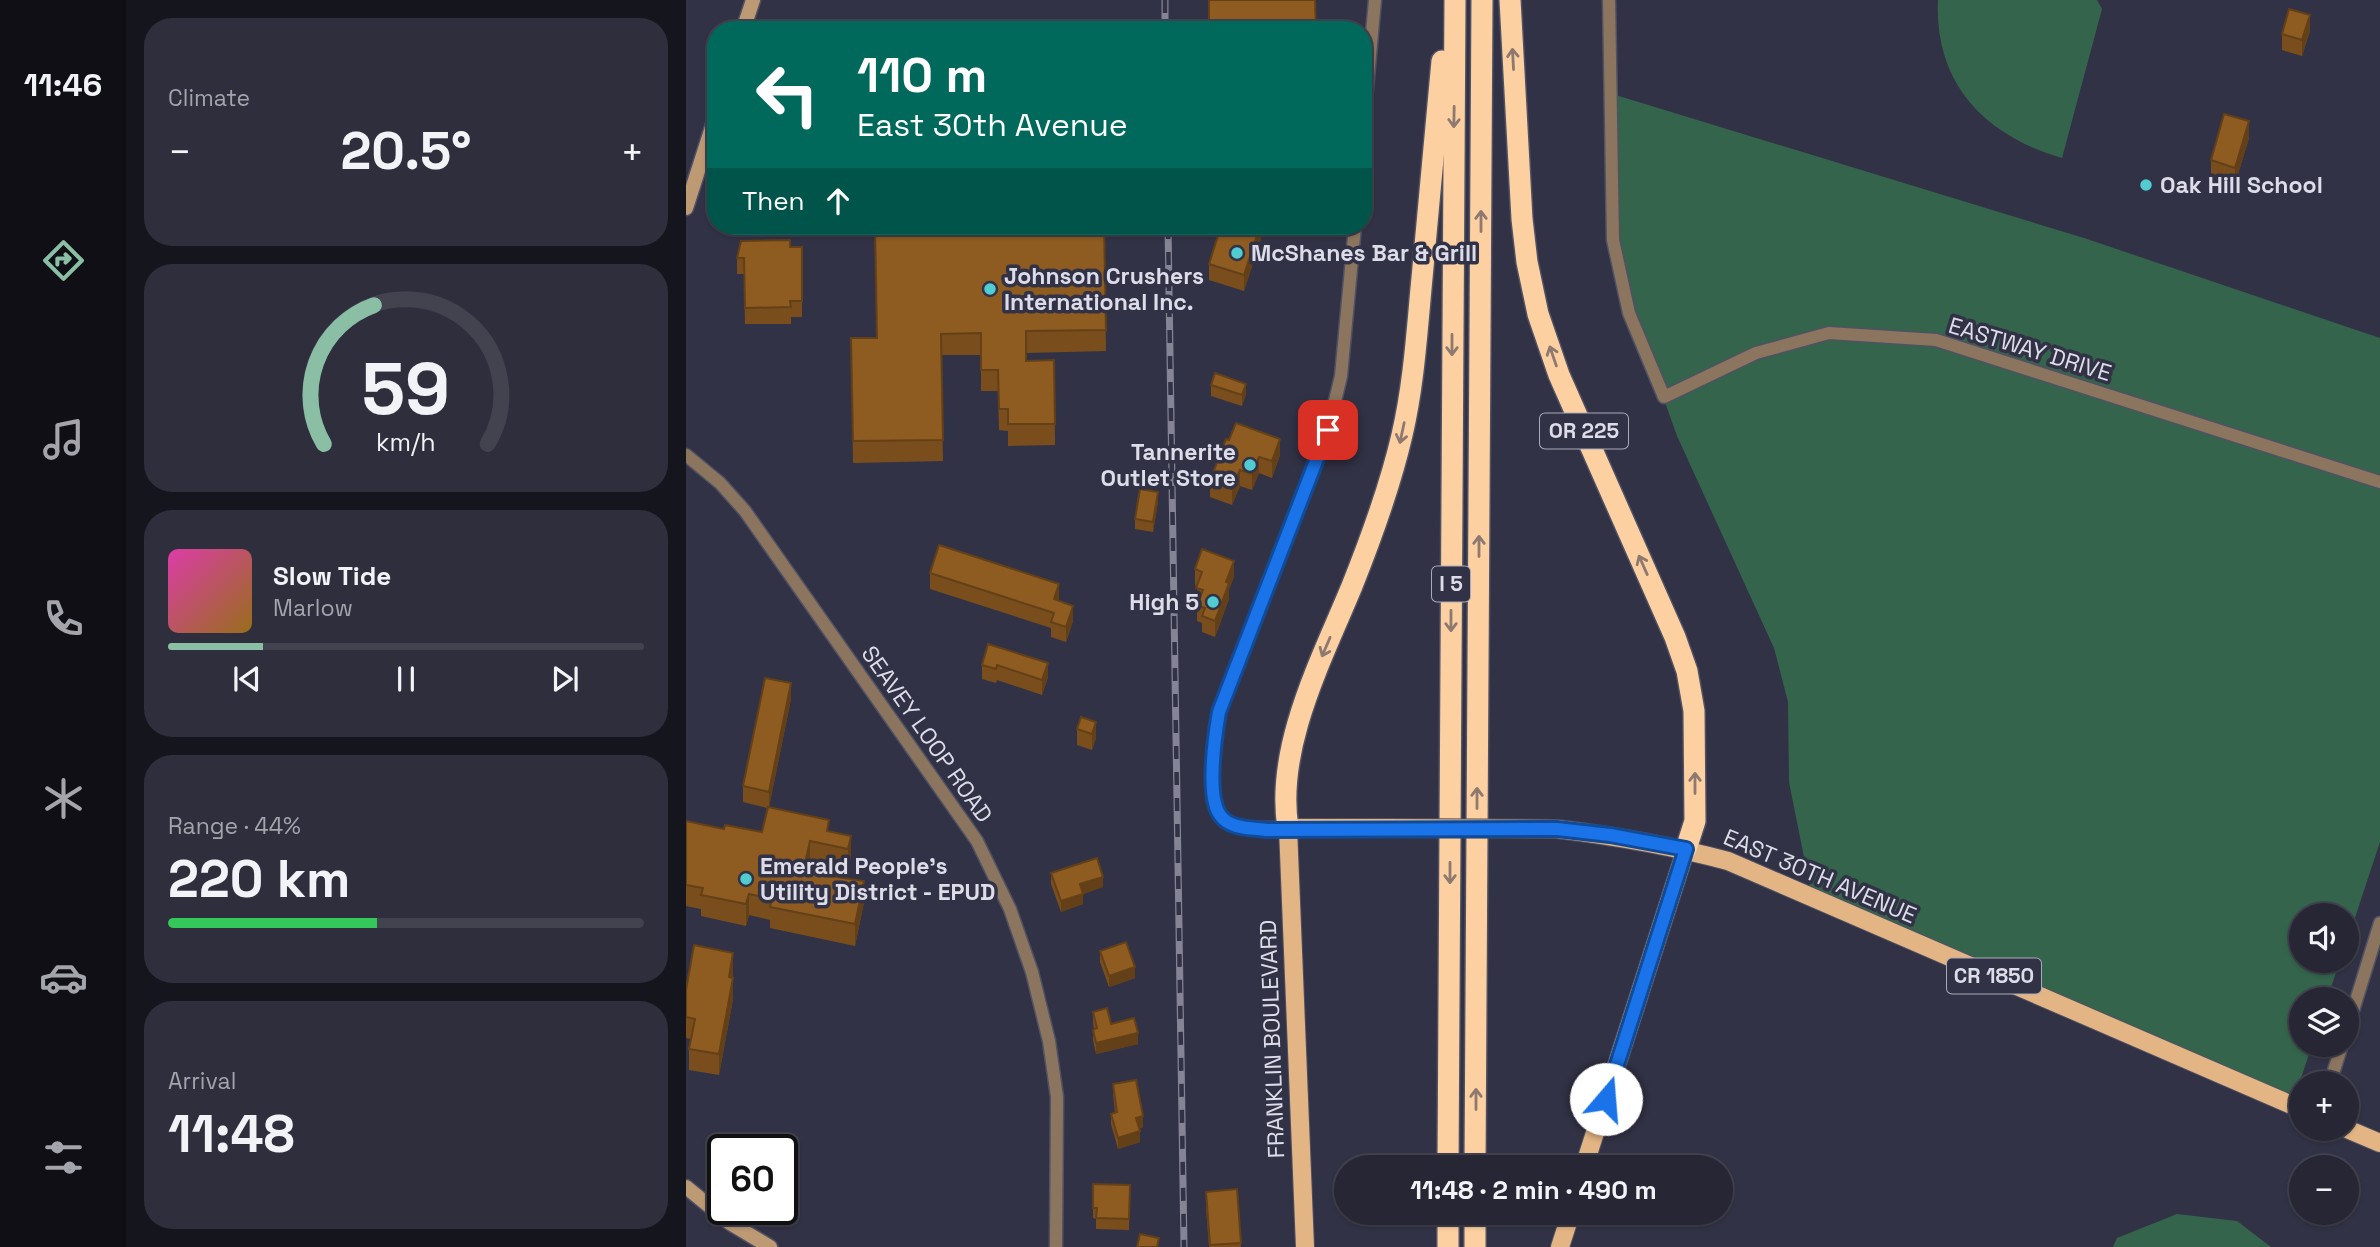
<!DOCTYPE html>
<meta charset="utf-8">
<style>
body{margin:0;font-family:"Space Grotesk",sans-serif;background:#2e2e3c;color:#f1f3f6;height:100vh;display:flex;flex-direction:column;font-size:26px;white-space:nowrap}
*{box-sizing:border-box;margin:0}
p{font-size:23px;color:#a4a5ac}
.icon{flex:none;width:38px;height:38px;fill:none;stroke:currentColor;stroke-width:2;stroke-linecap:round;stroke-linejoin:round}
.map{position:relative;flex:1;overflow:hidden}
.sheet{display:flex;flex-direction:column;gap:18px;padding:18px;background:#15151d;width:560px}
.sheet>*{flex:none}
.top-card{position:absolute;left:21px;top:21px;width:665px;height:214px;border-radius:28px;box-shadow:0 2px 5px #0004,0 0 0 2px #42434f;background:#00695c;color:#fff;overflow:hidden}
.fabs{position:absolute;left:1603px;top:903px;display:grid;gap:14px}
.fabs a{display:grid;place-items:center;width:70px;height:70px;border-radius:50%;background:#262634;box-shadow:0 2px 5px #0004,0 0 0 2px #42434f;font-size:35px}
.speed{position:absolute;left:21px;top:1134px;display:flex;gap:14px;font-size:35px;font-weight:700;text-align:center}
.speed>*{display:grid;place-content:center;width:91px;height:91px;border-radius:50%;background:#262634;box-shadow:0 2px 5px #0004,0 0 0 2px #42434f;line-height:1}
.speed .limit{border:4px solid #111;border-radius:10px;background:#fff;color:#111}
.pin{position:absolute;display:grid;place-items:center;width:60px;height:60px;color:#fff;margin:-30px;border-radius:14px;box-shadow:0 4px 10px #0006}
.me{position:absolute;width:77px;margin:-38px;rotate:18deg;stroke-linejoin:round;filter:drop-shadow(0 0 5px #0008)}
.turn{display:flex;align-items:center;gap:24px;height:147px;padding:0 35px;font-size:32px}
.turn .icon{width:91px;height:91px;stroke-width:2.5}
.turn b{display:block;font-size:49px;line-height:60px}
.then{display:flex;align-items:center;height:66px;padding:0 35px;background:#0003;gap:14px;font-size:26px}
.big{font-size:52px;font-weight:700;line-height:1.1}
.sheet .card{flex:1;display:flex;flex-direction:column;justify-content:center;gap:10px;min-width:0;padding:0 24px;border-radius:28px;background:#2e2e3c}
.sheet .dial{align-items:center;gap:0}
.dial svg{height:182px;overflow:visible;fill:none;stroke:#42434f;stroke-width:7;stroke-linecap:round;text-anchor:middle}
.dial text{fill:#f1f3f6;stroke:none}
.song{display:flex;align-items:center;gap:21px}
.cover{width:84px;height:84px;border-radius:10px;background:linear-gradient(135deg,hsl(320 70% 55%),hsl(40 70% 35%))}
.played{height:7px;border-radius:4px;background:linear-gradient(90deg,#8abfa5 20%,#42434f 20%)}
.keys{display:flex;justify-content:space-around;direction:ltr}
.heat{display:flex;justify-content:space-between;align-items:center;font-size:38px;direction:ltr}
.charge{height:10px;border-radius:5px;background:linear-gradient(90deg,#34c759 44%,#42434f 0)}
.trip{position:absolute;left:648px;top:1155px;width:399px;height:70px;border-radius:35px;background:#262634;box-shadow:0 2px 5px #0004,0 0 0 2px #42434f;font-weight:700;line-height:70px;text-align:center}
main{display:flex;flex:1;min-height:0}
.tabs{display:flex;flex-direction:column;width:126px;justify-content:space-around;align-items:center;background:#0f0f15;color:#a4a5ac}
.tabs .icon{width:49px;height:49px}
.tabs .current{color:#8abfa5}
.tabs b{font-size:32px;color:#f1f3f6}
.map>svg:first-child{display:block}
.green{fill:#34644b}
.lines{fill:none;stroke-linecap:round;stroke-linejoin:round}
.street-casing{stroke:#515164;stroke-width:15}
.secondary-casing{stroke:#515164;stroke-width:17}
.primary-casing{stroke:#515164;stroke-width:20}
.highway-casing{stroke:#515164;stroke-width:24}
.street{stroke:#8c755e;stroke-width:12}
.secondary{stroke:#bd9974;stroke-width:14}
.primary{stroke:#e3b584;stroke-width:18}
.highway{stroke:#fdd0a2;stroke-width:21}
.rail-casing{stroke:#848495;stroke-width:7}
.rail{stroke:#323246;stroke-width:4.5;stroke-dasharray:13;stroke-linecap:butt}
.primary-bridge-casing{stroke:#515164;stroke-width:20;stroke-linecap:butt}
.primary-bridge{stroke:#e3b584;stroke-width:18}
.wall{fill:#7a4e1c}
.shaded-wall{fill:#634017}
.building{fill:#8e5b21;stroke:#634017;stroke-width:2}
.oneway{stroke:#8d796f}
.route-casing{stroke:#114b97;stroke-width:18}
.route{stroke:#1a73e8;stroke-width:12}
.poi-dot{fill:#51ccd1;stroke:#323246;stroke-width:2.5}
.labels{text-anchor:middle;stroke-width:7;stroke-linejoin:round;paint-order:stroke}
.shield{fill:#323246;stroke:#aaaab9;stroke-width:2}
.shield-label{font-size:21px;font-weight:bold;fill:#ddddea}
.poi-label{font-size:23px;font-weight:bold;fill:#ddddea;stroke:#323246;text-anchor:start}
.street-label{font-size:23px;fill:#ddddea;stroke:#323246}
</style>
<main>
<nav class="tabs">
<b>11:46</b>
<svg class="icon current" aria-label="directions" viewBox="0 0 24 24"><path d="M12 3l9 9-9 9-9-9zM9 14v-3h6M13 9l2 2-2 2"/></svg>
<svg class="icon" aria-label="music" viewBox="0 0 24 24"><path d="M9 18V5l10-2v13"/><circle cx="6" cy="18" r="3"/><circle cx="16" cy="16" r="3"/></svg>
<svg class="icon" aria-label="phone" viewBox="0 0 24 24"><path d="M5 4h4l2 5-3 2q2 4 5 5l2-3 5 2v4C11 20 4 13 5 4z"/></svg>
<svg class="icon" aria-label="climate" viewBox="0 0 24 24"><path d="M12 3v18M4 7l16 10M4 17L20 7"/></svg>
<svg class="icon" aria-label="car" viewBox="0 0 24 24"><path d="M5 17H2v-5l4-1 3-4h7l3 4 3 1v5h-3M9 17h6M6 11h13"/><circle cx="7" cy="17" r="2"/><circle cx="17" cy="17" r="2"/></svg>
<svg class="icon" aria-label="filters" viewBox="0 0 24 24"><path d="M4 7h16M4 17h16"/><circle cx="9" cy="7" r="2"/><circle cx="15" cy="17" r="2"/></svg>
</nav>
<section class="sheet">
<div class="card"><p>Climate</p>
<div class="heat"><a>−</a><b class="big">20.5°</b><a>+</a></div>
</div>
<div class="card dial"><svg viewBox="0 0 100 80">
<path d="M14 69A42 42 0 1 1 86 69"/>
<path d="M14 69A42 42 0 0 1 36 8" stroke="#8abfa5"/>
<text x="50" y="56" font-size="32" font-weight="700">59</text>
<text x="50" y="72" font-size="11">km/h</text>
</svg></div>
<div class="card">
<div class="song"><i class="cover"></i><div><b>Slow Tide</b><p>Marlow</p></div></div>
<div class="played"></div>
<div class="keys"><svg class="icon" aria-label="previous" viewBox="0 0 24 24"><path d="M18 5L8 12l10 7zM5 5v14"/></svg><svg class="icon" aria-label="pause" viewBox="0 0 24 24"><path d="M8 5v14M16 5v14"/></svg><svg class="icon" aria-label="next" viewBox="0 0 24 24"><path d="M6 5l10 7-10 7zM19 5v14"/></svg></div>
</div>
<div class="card"><p>Range · 44%</p><b class="big">220 km</b><div class="charge"></div></div>
<div class="card"><p>Arrival</p><b class="big">11:48</b></div>
</section>
<div class="map">
<svg width="1694" height="1247" viewBox="0 0 1694 1247">
<rect width="100%" height="100%" fill="#323246"/>
<g class="green">
<path d="M1252,0h159l5,9 -40,149c-77,-22 -128,-74 -124,-158z"/>
<path d="M923,93l475,145 296,100v504l-33,100v-27h-46v46h39l-13,38h-26v46h11l-20,60 -480,-208 -23,-115 -1,-80 -14,-54 -97,-212 -55,-155z"/>
<path d="M1491,1214l60,7 34,26h-158l4,-9z"/>
</g>
<g class="lines">
<defs>
<g id="street">
<path d="M923,0l4,240 16,73 35,84 92,-44 73,-20 107,7 444,142"/>
<path d="M677,132l12,-132"/>
<path d="M0,455l34,28 25,28 232,330 33,68 22,63 17,69 8,56 -1,150"/>
<path d="M602,828h-48l-19,-11 -8,-19 1,-58 5,-28 109,-282 13,-54 14,-150"/>
<path d="M1661,1030l33,-107"/>
<path d="M1644,1083l12,-38"/>
</g>
<g id="secondary">
<path d="M57,30l10,-30"/>
<path d="M0,208l30,-93"/>
<path d="M0,1187l44,36 40,24"/>
</g>
<g id="primary">
<path d="M871,829c58,7 115,17 171,32l573,248"/>
<path d="M1661,1129l33,14"/>
<path d="M898,1167l102,-318"/>
<path d="M619,1247l-17,-419h99"/>
<path d="M874,1247l11,-34"/>
</g>
<g id="highway">
<path d="M824,0l12,219 5,43 11,52 21,61 116,262 12,34 7,40 1,110 -9,28"/>
<path d="M602,828c-13,-81 34,-169 64,-242 20,-50 38,-99 50,-151 12,-51 15,-105 20,-157 7,-72 13,-145 20,-217"/>
<path d="M762,1167l7,-1167"/>
<path d="M789,1167l7,-1167"/>
<path d="M762,1247v-34"/>
<path d="M789,1247v-34"/>
</g>
</defs>
<use href="#street" class="street-casing"/>
<use href="#secondary" class="secondary-casing"/>
<use href="#primary" class="primary-casing"/>
<use href="#highway" class="highway-casing"/>
<use href="#street" class="street"/>
<use href="#secondary" class="secondary"/>
<use href="#primary" class="primary"/>
<use href="#highway" class="highway"/>
<defs>
<g id="rail">
<path d="M479,0v30"/>
<path d="M482,226l16,1021"/>
</g>
</defs>
<use href="#rail" class="rail-casing"/>
<use href="#rail" class="rail"/>
<defs>
<path id="primary-bridge" d="M701,828l170,1"/>
</defs>
<use href="#primary-bridge" class="primary-bridge-casing"/>
<use href="#primary-bridge" class="primary-bridge"/>
</g>
<g class="wall">
<path d="M1624,31l-8,25 -20,-6v-16z"/>
<path d="M1563,138l-14,46 -24,-7v-17z"/>
<path d="M418,226l2,125 -80,2v8l28,-1 1,85 -47,1v-15l-9,-1 -1,-39h-17v-36h-40l2,106 -90,2 -2,-125h26z"/>
<path d="M535,226h44l-21,65 -35,-11v-16z"/>
<path d="M104,247h12v70h-11v7h-46l-1,-50h-7v-16z"/>
<path d="M525,385l35,9 -4,12 -31,-10z"/>
<path d="M540,439l54,16 -8,23 -13,-5 -7,17 -12,-4 -8,19 -22,-8v-16z"/>
<path d="M472,502l-5,30 -18,-3v-10z"/>
<path d="M509,569l39,8 -5,12v10l-14,38 -13,-5v-9l-5,-2v-35l-2,-1z"/>
<path d="M244,573l129,28 14,20 -7,21 -15,-5v-9l-121,-39z"/>
<path d="M302,644l60,33 -6,18 -45,-15 -1,3 -14,-4v-14z"/>
<path d="M105,699l-22,108 60,24 22,5v21l-3,13 -38,-7 -2,9 56,30 -9,44 -85,-18v-8l-21,-5 -3,11 -45,-10v-7l-15,-3v-85l38,8 38,3 5,-24 -24,-6v-16z"/>
<path d="M395,717l15,21 -4,12 -15,-5v-16z"/>
<path d="M365,873l52,14 -20,7v10l-22,8 -10,-28z"/>
<path d="M414,951l35,27 -26,9 -9,-25z"/>
<path d="M47,974v25l-14,76 -30,-5v-21l2,-10 -5,-1v-48z"/>
<path d="M407,1012l18,12 27,20 -42,10 -3,-14v-10l1,-1 -1,-6z"/>
<path d="M427,1084l30,43 -3,1v14l-22,7 -7,-25v-10l4,-2 -2,-17z"/>
<path d="M407,1184l37,1 -1,45 -33,-1v-10l-3,-1z"/>
<path d="M551,1189l4,58h-32l-3,-39v-16z"/>
</g>
<g class="shaded-wall">
<path d="M1624,15v16l-8,25v-16z"/>
<path d="M1563,121v17l-14,46v-16z"/>
<path d="M574,226h5l-21,65v-16z"/>
<path d="M560,384v10l-4,12v-11z"/>
<path d="M594,439v16l-8,23v-17z"/>
<path d="M573,457v16l-7,17v-16z"/>
<path d="M554,470v16l-8,19v-16z"/>
<path d="M472,492v10l-5,30v-10z"/>
<path d="M548,561v16l-5,12v10l-14,38v-16l11,-39z"/>
<path d="M373,584v16l-5,15v-16z"/>
<path d="M387,606v15l-7,21v-15z"/>
<path d="M362,663v14l-6,18v-15z"/>
<path d="M105,683v16l-22,109v-16z"/>
<path d="M410,722v16l-4,12v-16z"/>
<path d="M165,836v21l-3,13v-21z"/>
<path d="M124,841v22l-7,30v-21z"/>
<path d="M417,877v10l-20,7v10l-22,8v-11l19,-17z"/>
<path d="M178,881v21l-9,44v-22z"/>
<path d="M63,894v21l-3,11v-22z"/>
<path d="M47,953v21l-4,24v-21z"/>
<path d="M449,967v11l-26,9v-11z"/>
<path d="M47,978v21l-14,76v-21z"/>
<path d="M452,1033v11l-42,10v-11z"/>
<path d="M457,1116v11l-7,2v-11z"/>
<path d="M454,1131v11l-22,7v-11z"/>
</g>
<g class="building">
<path d="M523,0h106l1,30h-107z"/>
<path d="M1603,9l21,6 -8,25 -20,-6z"/>
<path d="M1538,114l25,7 -14,47 -24,-8z"/>
<path d="M189,226h229l2,104 -80,1v30l28,-1 1,64h-47v-15h-9l-1,-39h-17v-37l-40,1 2,106 -90,1 -2,-103h26z"/>
<path d="M535,226h39l-16,49 -35,-11z"/>
<path d="M104,240v7h12v54h-12l1,6 -46,1 -1,-50h-7l4,-17z"/>
<path d="M529,373l31,11 -4,11 -31,-10z"/>
<path d="M550,423l44,16 -8,22 -13,-4 -7,17 -12,-4 -8,19 -22,-8 16,-42 3,1z"/>
<path d="M454,489l18,3 -5,30 -18,-3z"/>
<path d="M253,545l120,39 -5,15 19,7 -7,21 -15,-5 3,-9 -124,-40z"/>
<path d="M516,549l32,12 -8,21 3,1 -14,38 -13,-5 3,-8 -8,-3 6,-15 -7,-2 6,-16 -7,-3z"/>
<path d="M302,644l60,19 -6,17 -45,-15 -1,4 -14,-4z"/>
<path d="M79,678l26,5 -22,109 -26,-6z"/>
<path d="M395,717l15,5 -4,12 -15,-5z"/>
<path d="M82,807l61,13 -2,11 24,5 -3,13 -38,-8 -7,31 61,9 -9,43 -85,-17 2,-8 -23,-5 -3,10 -45,-9 2,-7 -17,-3v-64l38,8 1,-4 37,7z"/>
<path d="M411,858l6,19 -23,7 3,10 -22,7 -10,-28z"/>
<path d="M440,942l9,25 -26,9 -9,-25z"/>
<path d="M8,945l39,8 -4,24 4,1 -14,76 -30,-5 6,-30 -9,-2v-27z"/>
<path d="M421,1008l4,16 23,-6 4,15 -42,10 -3,-13 4,-2 -4,-16z"/>
<path d="M450,1080l7,36 -7,2 4,13 -22,7 -7,-24 6,-2 -4,-28z"/>
<path d="M407,1184l37,1 -1,34 -33,-1 1,-10h-4z"/>
<path d="M551,1189l4,54 -31,2 -4,-53z"/>
<path d="M454,1234l19,4 -2,9h-20z"/>
</g>
<defs><path id="oneway-shaft" d="M-6 0H5M1.5-3L5.5 0L1.5 3" fill="none" stroke-width="1.6" stroke-linecap="round" stroke-linejoin="round" transform="scale(1.75)"/></defs>
<g class="oneway">
<use href="#oneway-shaft" transform="translate(827 59) rotate(-93)"/>
<use href="#oneway-shaft" transform="translate(768 117) rotate(91)"/>
<use href="#oneway-shaft" transform="translate(795 221) rotate(-90)"/>
<use href="#oneway-shaft" transform="translate(766 345) rotate(90)"/>
<use href="#oneway-shaft" transform="translate(867 356) rotate(-109)"/>
<use href="#oneway-shaft" transform="translate(716 433) rotate(102)"/>
<use href="#oneway-shaft" transform="translate(793 546) rotate(-90)"/>
<use href="#oneway-shaft" transform="translate(957 565) rotate(-114)"/>
<use href="#oneway-shaft" transform="translate(765 621) rotate(90)"/>
<use href="#oneway-shaft" transform="translate(640 647) rotate(113)"/>
<use href="#oneway-shaft" transform="translate(1009 783) rotate(-90)"/>
<use href="#oneway-shaft" transform="translate(791 798) rotate(-90)"/>
<use href="#oneway-shaft" transform="translate(764 873) rotate(90)"/>
<use href="#oneway-shaft" transform="translate(790 1099) rotate(-90)"/>
</g>
<g class="lines">
<defs>
<path id="route" d="M642,430l-109,282c-4,23 -13,84 1,103 9,14 31,13 46,15l291,-1 53,6 76,14 -80,250"/>
</defs>
<use href="#route" class="route-casing"/>
<use href="#route" class="route"/>
</g>
<g class="poi-dot">
<circle cx="1460" cy="185" r="7"/>
<circle cx="551" cy="253" r="7"/>
<circle cx="304" cy="289" r="7"/>
<circle cx="564" cy="465" r="7"/>
<circle cx="527" cy="602" r="7"/>
<circle cx="60" cy="879" r="7"/>
</g>
<g class="labels">
<g class="shield">
<rect x="854" y="413.5" width="88" height="35" rx="5"/>
<rect x="746" y="566.5" width="38" height="35" rx="5"/>
<rect x="1261" y="958.5" width="94" height="35" rx="5"/>
</g>
<g class="shield-label">
<text x="898" y="438">OR 225</text>
<text x="765" y="591">I 5</text>
<text x="1308" y="983">CR 1850</text>
</g>
<g class="poi-label">
<text x="1474" y="193">Oak Hill School</text>
<text x="565" y="261">McShanes Bar &amp; Grill</text>
<text x="318" y="284">Johnson Crushers<tspan x="318" dy="26">International Inc.</tspan></text>
<text x="550" y="460" text-anchor="end">Tannerite<tspan x="550" dy="26">Outlet Store</tspan></text>
<text x="513" y="610" text-anchor="end">High 5</text>
<text x="74" y="874">Emerald People's<tspan x="74" dy="26">Utility District - EPUD</tspan></text>
</g>
<g class="street-label">
<text transform="translate(1344 349) rotate(17)" y="8">EASTWAY DRIVE</text>
<text transform="translate(241 734) rotate(55)" y="8">SEAVEY LOOP ROAD</text>
<text transform="translate(1134 876) rotate(23)" y="8">EAST 30TH AVENUE</text>
<text transform="translate(586 1039) rotate(-92)" y="8">FRANKLIN BOULEVARD</text>
</g>
</g>
</svg>
<div class="fabs">
<a><svg class="icon" aria-label="sound" viewBox="0 0 24 24"><path d="M4 9h4l5-4v14l-5-4H4zM17 9q2 3 0 6"/></svg></a>
<a><svg class="icon" aria-label="layers" viewBox="0 0 24 24"><path d="M12 4l9 5-9 5-9-5zM3 14l9 5 9-5"/></svg></a>
<a>+</a>
<a>−</a>
</div>
<div class="speed"><div class="limit">60</div></div>
<div class="pin" style="left:642px;top:430px;background:#d93025"><svg class="icon" aria-label="arrive" viewBox="0 0 24 24"><path d="M6 21V4h12l-3 4 3 4H6"/></svg></div>
<svg class="me" style="left:920px;top:1099px" viewBox="-20 -20 40 40"><circle r="19" fill="#fff"/><path d="M0-13L10 11 0 6-10 11z" fill="#1a73e8"/></svg>
<div class="trip">11:48 · 2 min · 490 m</div>
<div class="top-card">
<div class="turn"><svg class="icon" aria-label="left" viewBox="0 0 24 24"><path d="M17 20v-9H6M10 6l-5 5 5 5"/></svg><div><b>110 m</b>East 30th Avenue</div></div>
<div class="then">Then<svg class="icon" aria-label="ahead" viewBox="0 0 24 24"><path d="M12 20V5M6 11l6-6 6 6"/></svg></div>
</div>
</div>
</main>
